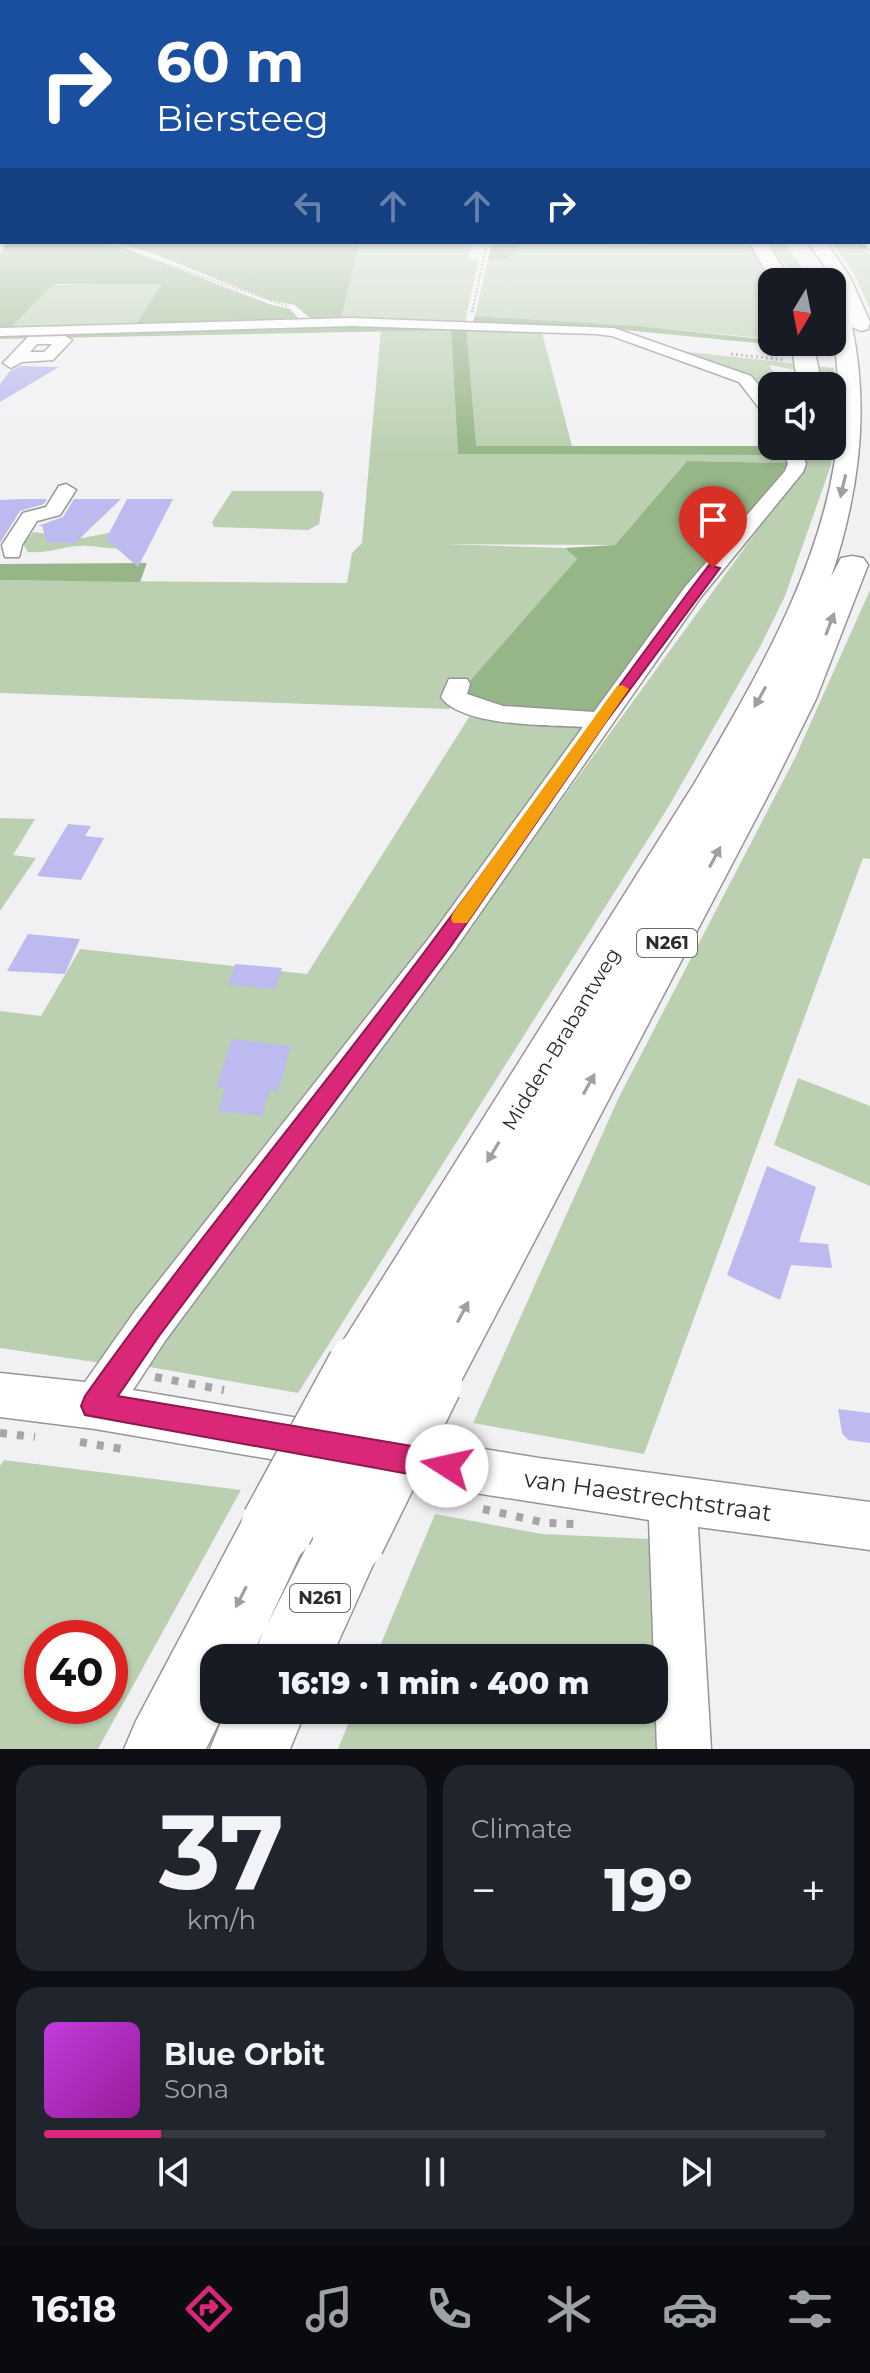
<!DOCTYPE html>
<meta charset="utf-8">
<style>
body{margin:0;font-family:Montserrat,sans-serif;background:#20242c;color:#f1f3f6;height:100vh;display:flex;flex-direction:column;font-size:30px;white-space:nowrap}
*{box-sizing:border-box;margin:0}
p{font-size:26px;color:#9ea1a6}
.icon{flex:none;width:44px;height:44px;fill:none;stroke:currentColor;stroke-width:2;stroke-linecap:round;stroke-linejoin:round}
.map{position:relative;height:1749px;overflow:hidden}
.details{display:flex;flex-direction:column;gap:16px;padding:16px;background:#0d0f14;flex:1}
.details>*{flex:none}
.top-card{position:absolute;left:0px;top:0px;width:870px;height:244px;box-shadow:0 2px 6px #0004;background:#1a4fa0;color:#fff;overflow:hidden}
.needle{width:52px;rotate:190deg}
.tools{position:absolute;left:758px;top:268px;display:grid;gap:16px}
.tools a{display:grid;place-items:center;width:88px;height:88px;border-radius:16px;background:#171b24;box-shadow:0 2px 6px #0004;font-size:40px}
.speed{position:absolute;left:24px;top:1620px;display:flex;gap:16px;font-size:40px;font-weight:700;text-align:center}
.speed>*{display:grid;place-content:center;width:104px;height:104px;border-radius:50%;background:#171b24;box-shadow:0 2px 6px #0004;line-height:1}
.speed .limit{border:12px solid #d22;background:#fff;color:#111}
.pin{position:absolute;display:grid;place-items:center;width:68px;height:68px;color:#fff;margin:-82px -34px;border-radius:50% 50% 50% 0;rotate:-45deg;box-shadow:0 0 8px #0007}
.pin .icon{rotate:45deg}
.me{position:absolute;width:88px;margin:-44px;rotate:280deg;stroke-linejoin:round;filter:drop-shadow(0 0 6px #0008)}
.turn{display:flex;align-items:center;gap:28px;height:168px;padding:0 24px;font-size:36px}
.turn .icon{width:104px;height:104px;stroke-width:2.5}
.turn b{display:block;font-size:56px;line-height:68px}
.lanes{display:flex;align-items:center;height:76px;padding:0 24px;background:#0003;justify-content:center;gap:40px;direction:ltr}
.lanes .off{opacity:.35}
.big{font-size:60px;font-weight:800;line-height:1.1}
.details .widget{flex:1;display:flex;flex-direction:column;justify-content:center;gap:12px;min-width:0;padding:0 28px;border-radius:24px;background:#20242c}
.details .dial{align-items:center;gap:0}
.dial b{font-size:104px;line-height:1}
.song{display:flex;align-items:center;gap:24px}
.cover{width:96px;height:96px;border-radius:12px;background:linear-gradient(135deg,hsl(290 70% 55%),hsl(300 70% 35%))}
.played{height:8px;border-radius:4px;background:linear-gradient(90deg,#db2777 15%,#363941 15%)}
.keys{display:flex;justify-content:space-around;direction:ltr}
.heat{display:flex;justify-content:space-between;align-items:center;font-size:44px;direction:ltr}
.details .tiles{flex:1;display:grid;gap:16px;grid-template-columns:1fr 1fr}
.widget:last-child{grid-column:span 2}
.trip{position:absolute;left:200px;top:1644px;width:468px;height:80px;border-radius:24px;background:#171b24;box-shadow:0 2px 6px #0004;font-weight:800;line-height:80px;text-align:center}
.dock{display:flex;height:128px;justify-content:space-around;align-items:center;background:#090b0e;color:#9ea1a6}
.dock .icon{width:56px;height:56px}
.dock .selected{color:#db2777}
.dock b{font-size:36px;color:#f1f3f6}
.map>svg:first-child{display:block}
.green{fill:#bbd0b1;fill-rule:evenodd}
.forest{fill:#97b688}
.building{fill:#bcbaee}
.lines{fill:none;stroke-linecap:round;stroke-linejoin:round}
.minor-casing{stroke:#969697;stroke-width:3}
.major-casing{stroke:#969697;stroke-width:3}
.highway-casing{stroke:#969697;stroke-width:3}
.path-far2{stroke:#a5a5a6;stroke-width:2;stroke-dasharray:2 2;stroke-linecap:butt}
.path-far1{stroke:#a5a5a6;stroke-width:3;stroke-dasharray:2 3;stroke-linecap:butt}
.path{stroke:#a5a5a6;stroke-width:8;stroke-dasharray:7 10;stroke-linecap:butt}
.minor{fill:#fff;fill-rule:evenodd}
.major{fill:#fff;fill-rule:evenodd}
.highway{fill:#fff;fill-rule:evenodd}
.highway-bridge-casing{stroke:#969697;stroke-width:75;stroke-linecap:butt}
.highway-bridge{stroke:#fff;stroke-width:72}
.oneway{fill:#a0a0a0}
.route{fill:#db2777;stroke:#8e194d;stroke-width:2}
.slow{fill:#f59e0b}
.labels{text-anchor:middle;stroke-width:6;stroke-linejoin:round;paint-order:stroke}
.shield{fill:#fff;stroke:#6b6b6c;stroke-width:2}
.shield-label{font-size:18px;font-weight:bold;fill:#2c2c2d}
.street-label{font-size:20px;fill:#2c2c2d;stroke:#fff}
.near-street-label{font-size:24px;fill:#2c2c2d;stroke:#fff}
</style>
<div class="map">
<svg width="870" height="1749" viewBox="0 0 870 1749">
<rect width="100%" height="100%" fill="#f1f1f3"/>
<g class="green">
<path d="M359,242h113l-4,16 10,3 -13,61 -124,-2z"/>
<path d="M645,242h108l19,40v57l-133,-13 -164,-10 13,-56h21l8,-14 127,-1z"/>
<path d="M767,242h18l26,40h-17l-7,-15z"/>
<path d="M832,242h28l10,13v54l-15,-33z"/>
<path d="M146,283l16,1 -28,43 -127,4 44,-46z"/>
<path d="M466,326l75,3 31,117h-97z"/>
<path d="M381,329l70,1 7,124 328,1 4,8 -103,-2 -72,84 -172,-1 122,4 12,11 -128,150 -449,-16v-113l347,3 5,-30 10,-10z"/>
<path d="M671,350l163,18 3,49 -6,48 -46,131 -24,49 -92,161 -371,587 -154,-27 215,-288 446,-613 -6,-19h15l5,11 3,-11h10v-60h-5v-10l-58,-11 12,21h-9v20l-18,-27z"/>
<path d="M232,491h89l3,3 -5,30 -11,6 -94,-3 -2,-5z"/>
<path d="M33,532l50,6 30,-6 11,15c-16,4 -29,-3 -45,-1 -18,1 -33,8 -51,6l-5,-8z"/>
<path d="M870,590v269l-7,-1 -219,596 -171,-31 146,-326 176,-339z"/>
<path d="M471,714l114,10 -179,252 -305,387 -101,-15v-337l41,5 39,-67 227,25z"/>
<path d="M0,818l35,1 -22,36 23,3 -36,53z"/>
<path d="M798,1078l72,28v80l-96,-41z"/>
<path d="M4,1460l237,30 -143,259h-98v-283zM42,1638h68v68h-68z"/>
<path d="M435,1514l107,20 108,5 9,210h-321l16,-39h300v-52h-279z"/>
</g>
<g class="forest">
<path d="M8,242h86l27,5 148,57 21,5 11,12 -167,6 28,-43h-106l-5,2 -44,45h-7v-77z"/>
<path d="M110,242h249l-18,78h-29l-17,-15 -26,-5 -120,-48z"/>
<path d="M492,242h153v3h-125l-11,13 4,2h-25z"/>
<path d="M475,316l164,10 151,16 -4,4 -161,-16 -152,-8z"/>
<path d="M312,325l154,1 10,120h305l5,9 -328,-1 -7,-124 -451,9v-4z"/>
<path d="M687,461l103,2 -195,250 -95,-8 -32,-7 -4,-10 113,-129 -12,-11 50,-3z"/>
<path d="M147,563l-7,19 -140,-2v-16z"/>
</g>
<g class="building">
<path d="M20,366l39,1 -59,35v-18l10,-13z"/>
<path d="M21,499h26l-3,5 -24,7 -20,32v-43z"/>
<path d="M74,499h47l-46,44h-28l-5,-17h-4l25,-9z"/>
<path d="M127,499h46l-35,68 -32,-28z"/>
<path d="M68,824l23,2 -6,10 19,2 -23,42 -44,-4z"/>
<path d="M28,934l52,5 -15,35 -58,-3z"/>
<path d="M235,964l47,4 -7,21 -47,-4z"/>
<path d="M232,1039l59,7 -13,45 -8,-1 -8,26 -44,-5 7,-23 -9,-1z"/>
<path d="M767,1166l49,21 -17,55 29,2 4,24 -41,-3 -11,35 -53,-25z"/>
<path d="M838,1409l32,4v30l-22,-3 -6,-7z"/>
</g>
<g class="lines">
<defs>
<g id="minor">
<rect x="868" y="211" width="2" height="6"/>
<path d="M352,318l262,10 137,48 21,25v17l-6,-1 -27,-35 -127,-46 -17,-2 -243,-8 -352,10v-8z"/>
<path d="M65,336l7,4 -19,20 -31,2 -11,6 -8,-5 25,-26zM37,344h15l-8,8h-14z"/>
<path d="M782,446h18l6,18 -3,8 -102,125 -246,352 -290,392 -32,49 189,32 16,7 7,16 -7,16 -16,7 -227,-39 -95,-12v-44l85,9 50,-71 298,-378 150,-206c-33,-2 -122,0 -142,-30l8,-18h18l3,5 -3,10 36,12 91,6 91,-125 100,-116 3,-7z"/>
<path d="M66,484l10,6 -16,25 -23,6 -15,24 -3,12h-14l-3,-12 21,-32 23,-6 13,-21z"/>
<path d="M385,1433l154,25 331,44v48l-172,-23 13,222h-54l-8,-229 -264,-41 -16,-7 -7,-16 7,-16z"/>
</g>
<rect id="major" x="868" y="229" width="2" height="8"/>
<g id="highway">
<path d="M868,237h2v13l-12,-8h10z"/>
<path d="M749,242h18l25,40h-20z"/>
<path d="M808,242h18l24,35 20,45 -2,7 -7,2 -9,-4c18,84 6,170 -21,250l10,-19 11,-2 11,2 5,7 -52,134 -41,83 -326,622 -23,10 -23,-10 -10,-23 4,-9 -11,20 -23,9 -23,-9 -9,-23 9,-23 354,-562c64,-109 138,-233 145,-363 2,-43 -7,-84 -7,-127l7,2 -7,-19z"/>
<path d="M791,342h22l9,44h-24z"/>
<path d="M277,1491l25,11 11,25 -47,100 58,-114 25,-11 25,11 11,25 -54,120h-78l10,-26 -12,26h-37v52h11l-19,39h-82l12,-28 116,-219z"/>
<path d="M226,1710h80l-16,39h-80z"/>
</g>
</defs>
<use href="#minor" class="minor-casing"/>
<use href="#major" class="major-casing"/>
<use href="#highway" class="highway-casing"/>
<g class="path-far2">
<path d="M104,242l183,64"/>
<path d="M0,243l60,-1"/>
<path d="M473,309l14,-67"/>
</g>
<g class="path-far1">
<path d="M472,312l1,-5"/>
<path d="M731,354l53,6"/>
</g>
<g class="path">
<path d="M155,1377l69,13"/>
<path d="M0,1433l35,4"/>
<path d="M80,1442l42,7"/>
<path d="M483,1509l63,14 29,1"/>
</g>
<use href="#minor" class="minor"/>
<use href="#major" class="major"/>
<use href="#highway" class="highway"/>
<defs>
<g id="highway-bridge">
<path d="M277,1527l86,-158"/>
<path d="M349,1538l77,-157"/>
</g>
</defs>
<use href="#highway-bridge" class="highway-bridge-casing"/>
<use href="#highway-bridge" class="highway-bridge"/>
</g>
<defs><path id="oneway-solid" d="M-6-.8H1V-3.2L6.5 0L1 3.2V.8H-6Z" transform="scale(2)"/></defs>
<g class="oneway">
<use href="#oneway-solid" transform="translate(843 486) rotate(103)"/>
<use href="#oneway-solid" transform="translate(830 624) rotate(-69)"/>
<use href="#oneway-solid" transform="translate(760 697) rotate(119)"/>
<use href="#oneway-solid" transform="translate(715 857) rotate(-62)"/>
<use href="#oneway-solid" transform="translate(589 1084) rotate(-61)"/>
<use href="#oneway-solid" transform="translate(493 1152) rotate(121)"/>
<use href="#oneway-solid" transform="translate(463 1312) rotate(-62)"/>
<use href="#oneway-solid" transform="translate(241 1597) rotate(117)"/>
</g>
<linearGradient id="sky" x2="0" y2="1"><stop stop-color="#97c3f1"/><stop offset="0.46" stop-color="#f9f9fa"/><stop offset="1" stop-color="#f9f9fa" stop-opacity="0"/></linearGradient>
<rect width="870" height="453" fill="url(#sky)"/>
<path class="route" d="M709,565l11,3 -115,155 -154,223 -292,390 -41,60 329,56 10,4 4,10 -4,10 -10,5 -362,-66 -4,-9 4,-10c112,-158 237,-305 352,-461 92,-122 179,-248 272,-370z"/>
<path class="slow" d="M622,685l7,4 -162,234h-14l-2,-5 2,-5 164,-227z"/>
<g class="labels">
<g class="shield">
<rect x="637" y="929" width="60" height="28" rx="6"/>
<rect x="290" y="1584" width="60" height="28" rx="6"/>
</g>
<g class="shield-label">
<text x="667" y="949">N261</text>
<text x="320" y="1604">N261</text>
</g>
<g class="street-label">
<text transform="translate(561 1039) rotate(-59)" y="7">Midden-Brabantweg</text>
</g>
<g class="near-street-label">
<text transform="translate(648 1496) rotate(8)" y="8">van Haestrechtstraat</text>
</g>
</g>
</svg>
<div class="tools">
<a><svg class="needle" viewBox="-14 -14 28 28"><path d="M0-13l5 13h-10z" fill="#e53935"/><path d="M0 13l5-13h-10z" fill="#9ea1a6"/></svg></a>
<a><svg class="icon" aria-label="sound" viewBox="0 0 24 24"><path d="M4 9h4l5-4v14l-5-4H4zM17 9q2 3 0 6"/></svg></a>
</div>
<div class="speed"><div class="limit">40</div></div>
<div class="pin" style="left:713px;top:568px;background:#d93025"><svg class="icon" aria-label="arrive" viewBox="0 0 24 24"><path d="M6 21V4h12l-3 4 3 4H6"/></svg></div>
<svg class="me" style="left:447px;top:1466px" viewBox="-20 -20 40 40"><circle r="19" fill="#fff"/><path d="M0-13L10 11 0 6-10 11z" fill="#db2777"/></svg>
<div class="trip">16:19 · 1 min · 400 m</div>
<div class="top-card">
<div class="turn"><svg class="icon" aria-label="right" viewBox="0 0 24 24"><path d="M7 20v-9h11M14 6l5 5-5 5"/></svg><div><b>60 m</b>Biersteeg</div></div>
<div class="lanes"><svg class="icon off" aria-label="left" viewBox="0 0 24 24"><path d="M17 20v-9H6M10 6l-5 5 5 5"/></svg><svg class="icon off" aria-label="ahead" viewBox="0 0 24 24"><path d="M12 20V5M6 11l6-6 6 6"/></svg><svg class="icon off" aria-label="ahead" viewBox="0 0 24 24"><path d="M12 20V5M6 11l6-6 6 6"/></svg><svg class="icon" aria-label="right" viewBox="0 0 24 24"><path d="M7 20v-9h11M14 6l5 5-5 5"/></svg></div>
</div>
</div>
<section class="details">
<div class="tiles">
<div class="widget dial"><b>37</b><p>km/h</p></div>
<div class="widget"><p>Climate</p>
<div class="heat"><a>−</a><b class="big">19°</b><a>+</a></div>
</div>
<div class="widget">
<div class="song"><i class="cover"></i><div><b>Blue Orbit</b><p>Sona</p></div></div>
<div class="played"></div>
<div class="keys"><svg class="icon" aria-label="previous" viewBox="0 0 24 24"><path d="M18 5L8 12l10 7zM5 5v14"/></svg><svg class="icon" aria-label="pause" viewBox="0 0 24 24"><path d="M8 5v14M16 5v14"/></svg><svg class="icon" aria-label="next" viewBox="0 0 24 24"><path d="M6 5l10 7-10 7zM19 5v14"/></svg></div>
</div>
</div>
</section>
<nav class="dock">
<b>16:18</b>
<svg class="icon selected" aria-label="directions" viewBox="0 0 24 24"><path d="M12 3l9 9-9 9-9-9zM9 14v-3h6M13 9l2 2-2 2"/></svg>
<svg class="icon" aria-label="music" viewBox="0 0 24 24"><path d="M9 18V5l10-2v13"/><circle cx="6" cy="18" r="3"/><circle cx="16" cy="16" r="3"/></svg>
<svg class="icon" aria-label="phone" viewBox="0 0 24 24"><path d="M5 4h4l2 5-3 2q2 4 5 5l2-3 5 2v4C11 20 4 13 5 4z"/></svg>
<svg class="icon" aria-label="climate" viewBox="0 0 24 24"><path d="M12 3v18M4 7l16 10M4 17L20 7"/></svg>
<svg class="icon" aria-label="car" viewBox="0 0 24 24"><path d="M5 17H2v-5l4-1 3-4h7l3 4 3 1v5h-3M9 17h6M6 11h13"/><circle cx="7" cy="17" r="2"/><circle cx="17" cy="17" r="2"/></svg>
<svg class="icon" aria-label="filters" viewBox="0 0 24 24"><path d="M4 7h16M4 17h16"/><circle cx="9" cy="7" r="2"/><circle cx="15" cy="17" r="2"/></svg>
</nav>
